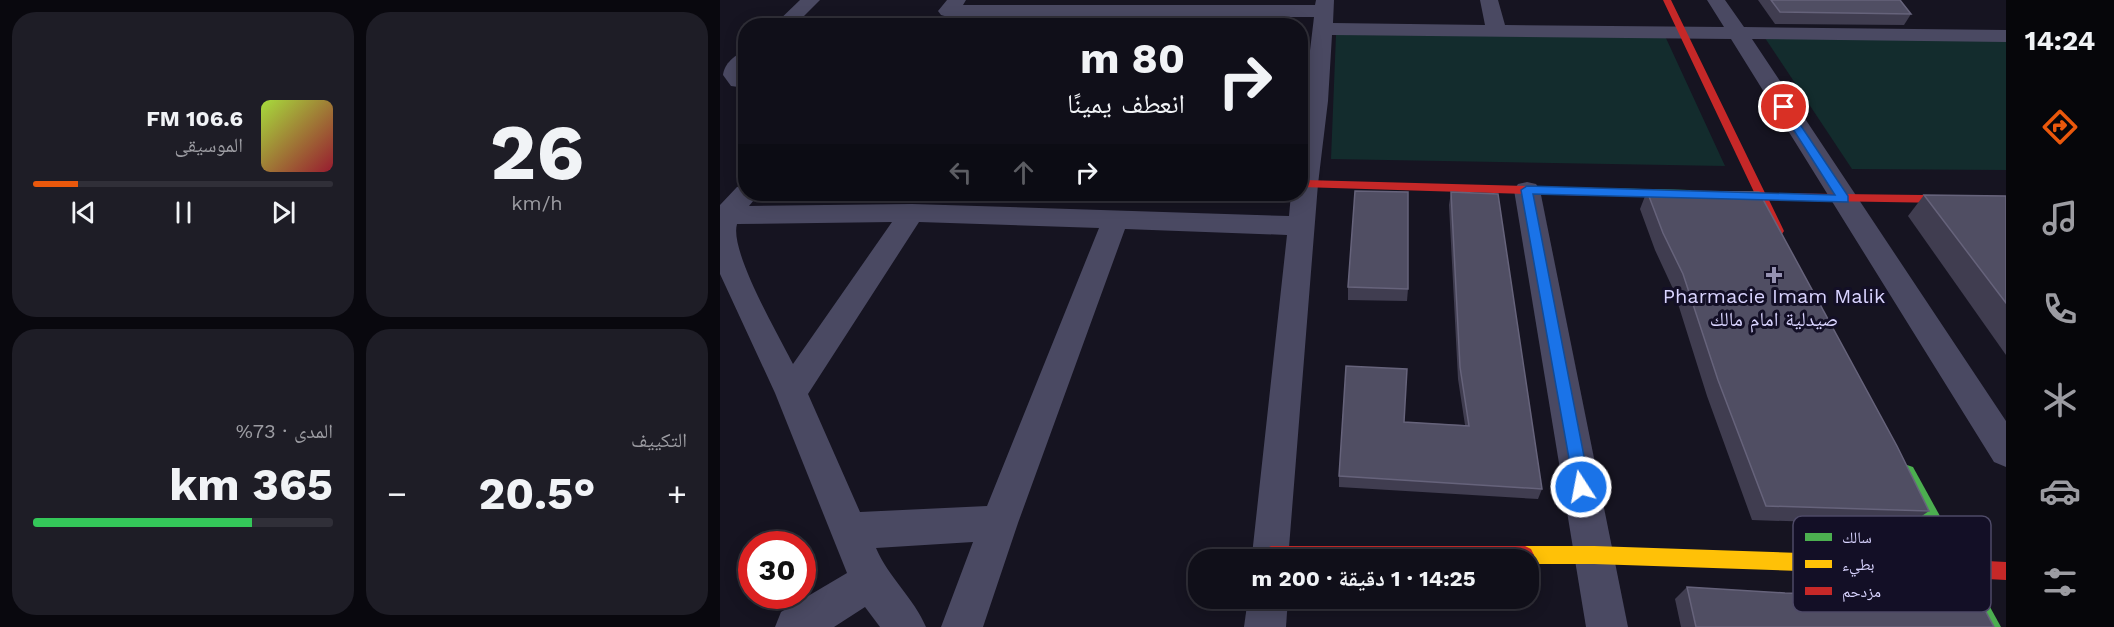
<!DOCTYPE html>
<html lang="ar">
<meta charset="utf-8">
<style>
body{margin:0;font-family:"Work Sans","Noto Naskh Arabic",sans-serif;background:#1e1d26;color:#f1f3f6;direction:rtl;height:100vh;display:flex;flex-direction:column;font-size:22px;white-space:nowrap}
*{box-sizing:border-box;margin:0}
p{font-size:20px;color:#9c9ca2}
.icon{flex:none;width:33px;height:33px;fill:none;stroke:currentColor;stroke-width:2;stroke-linecap:round;stroke-linejoin:round}
.map{position:relative;flex:1;overflow:hidden;direction:ltr}
.panel{display:flex;flex-direction:column;gap:12px;padding:12px;background:#09080e;width:720px}
.panel>*{flex:none}
.banner{position:absolute;left:18px;top:18px;width:570px;height:183px;border-radius:24px;box-shadow:0 3px 15px #0003,0 0 0 2px #302f38;direction:rtl;background:#100f19;color:#f1f3f6;overflow:hidden}
.speed{position:absolute;left:18px;top:531px;display:flex;gap:12px;font-size:30px;font-weight:700;text-align:center}
.speed>*{display:grid;place-content:center;width:78px;height:78px;border-radius:50%;background:#100f19;box-shadow:0 3px 15px #0003,0 0 0 2px #302f38;line-height:1}
.speed .limit{border:9px solid #d22;background:#fff;color:#111}
.pin{position:absolute;display:grid;place-items:center;width:51px;height:51px;color:#fff;margin:-26px;border:3px solid #fff;border-radius:50%;box-shadow:0 2px 6px #0007}
.me{position:absolute;width:66px;margin:-33px;rotate:349deg;stroke-linejoin:round;filter:drop-shadow(0 0 4px #0008)}
.turn{display:flex;align-items:center;gap:21px;height:126px;padding:0 24px;font-size:27px}
.turn .icon{width:78px;height:78px;stroke-width:2.5}
.turn b{display:block;font-size:42px;line-height:51px}
.lanes{display:flex;align-items:center;height:57px;padding:0 24px;background:#0003;justify-content:center;gap:30px;direction:ltr}
.lanes .off{opacity:.35}
.big{font-size:45px;font-weight:700;line-height:1.1}
.panel .tile{flex:1;display:flex;flex-direction:column;justify-content:center;gap:9px;min-width:0;padding:0 21px;border-radius:24px;background:#1e1d26}
.panel .dial{align-items:center;gap:0}
.dial b{font-size:78px;line-height:1}
.song{display:flex;align-items:center;gap:18px}
.cover{width:72px;height:72px;border-radius:9px;background:linear-gradient(135deg,hsl(80 70% 55%),hsl(350 70% 35%))}
.played{height:6px;border-radius:3px;background:linear-gradient(90deg,#ea580c 15%,#302f38 15%)}
.keys{display:flex;justify-content:space-around;direction:ltr}
.heat{display:flex;justify-content:space-between;align-items:center;font-size:33px;direction:ltr}
.charge{height:9px;border-radius:4px;background:linear-gradient(90deg,#34c759 73%,#302f38 0)}
.panel .tiles{flex:1;display:grid;gap:12px;grid-template-columns:repeat(2,1fr)}
.trip{position:absolute;left:468px;top:549px;width:351px;height:60px;border-radius:24px;background:#100f19;box-shadow:0 3px 15px #0003,0 0 0 2px #302f38;font-weight:700;line-height:60px;text-align:center;direction:rtl}
main{display:flex;flex:1;min-height:0}
.menu{display:flex;flex-direction:column;width:108px;justify-content:space-around;align-items:center;background:#06060a;color:#9c9ca2}
.menu .icon{width:42px;height:42px}
.menu .on{color:#ea580c}
.menu b{font-size:27px;color:#f1f3f6}
.map>svg:first-child{display:block}
.green{fill:#132c2d}
.lines{fill:none;stroke-linecap:round;stroke-linejoin:round}
.street{fill:#4a4962;fill-rule:evenodd}
.fast{fill:#4caf50;fill-rule:evenodd}
.slow{fill:#ffc107;fill-rule:evenodd}
.jam{fill:#c62828;fill-rule:evenodd}
.wall{fill:#403d50}
.building{fill:#504e63;stroke:#66637b;stroke-width:1.5}
.route{fill:#1a73e8;stroke:#114b97;stroke-width:1.5}
.poi-dot{fill:#9591b1;stroke:#130f26;stroke-width:2}
.labels{text-anchor:middle;stroke-width:6;stroke-linejoin:round;paint-order:stroke}
.poi-label{font-size:20px;fill:#d9d4ff;stroke:#130f26}
.key{fill:#130f26;stroke:#4e4a67;stroke-width:1.5}
.key-label{font-size:16px;fill:#d9d4ff}
</style>
<main>
<nav class="menu">
<b>14:24</b>
<svg class="icon on" aria-label="directions" viewBox="0 0 24 24"><path d="M12 3l9 9-9 9-9-9zM9 14v-3h6M13 9l2 2-2 2"/></svg>
<svg class="icon" aria-label="music" viewBox="0 0 24 24"><path d="M9 18V5l10-2v13"/><circle cx="6" cy="18" r="3"/><circle cx="16" cy="16" r="3"/></svg>
<svg class="icon" aria-label="phone" viewBox="0 0 24 24"><path d="M5 4h4l2 5-3 2q2 4 5 5l2-3 5 2v4C11 20 4 13 5 4z"/></svg>
<svg class="icon" aria-label="climate" viewBox="0 0 24 24"><path d="M12 3v18M4 7l16 10M4 17L20 7"/></svg>
<svg class="icon" aria-label="car" viewBox="0 0 24 24"><path d="M5 17H2v-5l4-1 3-4h7l3 4 3 1v5h-3M9 17h6M6 11h13"/><circle cx="7" cy="17" r="2"/><circle cx="17" cy="17" r="2"/></svg>
<svg class="icon" aria-label="filters" viewBox="0 0 24 24"><path d="M4 7h16M4 17h16"/><circle cx="9" cy="7" r="2"/><circle cx="15" cy="17" r="2"/></svg>
</nav>
<div class="map">
<svg width="1286" height="627" viewBox="0 0 1286 627">
<rect width="100%" height="100%" fill="#161421"/>
<g class="green">
<path d="M616,35l329,1 60,130 -394,-7z"/>
<path d="M1045,38l241,3v129l-154,-1z"/>
</g>
<g class="lines">
<g class="street">
<path d="M80,0h20l-26,26h-21z"/>
<path d="M227,0h19l-3,5h352l1,-5h18l-1,23 152,2 -5,-25h18l7,25 219,2 -17,-27h18l19,27 262,3v12l-254,-3 254,382v46l-12,-5 -263,-423 -399,-4 -4,66 -10,83 -30,376h-34l-2,-5 35,-320 -162,-6 -107,294 -35,104h-42l32,-85 -97,6c12,29 38,50 50,79h-46l-15,-20 -31,20h-59l6,-15 66,-39 -72,-180 -55,-119v-69l17,-18 9,-2v9h13l-10,12 163,-2 377,12 2,-22h9v-60l14,-117h-366l-7,-2 -3,-4zM172,222l-99,142c-14,-28 -64,-113 -56,-140zM199,222l180,6 -112,278 -127,6 -52,-118z"/>
<path d="M26,51v37l-15,-2 -8,-11c1,-11 12,-21 23,-24z"/>
<path d="M807,182l9,2 4,6 88,437h-42l-72,-437 4,-6z"/>
<path d="M528,598h40l-2,29h-42z"/>
</g>
<g class="fast">
<path d="M875,188l95,2 6,4 -6,4 -99,-3v-6z"/>
<path d="M1187,465l6,2 88,160h-19l-81,-150 -2,-5 2,-5z"/>
</g>
<path class="slow" d="M805,546h69l296,10 6,3 3,6 -3,6 -6,3 -296,-10h-66v-4h-10l-2,-5 3,-6z"/>
<g class="jam">
<path d="M943,0h8l94,193 241,3v8l-237,-4 15,31 -2,3h-8l-17,-34h-15l-6,-4 6,-4h12z"/>
<path d="M585,180l290,8 6,4 -6,4 -294,-9 -1,-5z"/>
<path d="M551,546h254l6,3 3,6 -6,7v-2h-266l3,-11z"/>
<path d="M1170,556l116,6v18l-116,-6 -6,-3 -3,-6 3,-6z"/>
</g>
</g>
<g class="wall">
<path d="M1038,0h142l11,14 -7,11 -129,-1z"/>
<path d="M927,191l282,320 -20,14 -157,-5 -45,-124 -33,-105 -19,-41 -15,-41z"/>
<path d="M731,192l91,297 -4,10 -199,-12v-11l65,-54 61,3 -7,-46 -9,-174z"/>
<path d="M1204,195l82,1v159l-98,-139z"/>
<path d="M628,287l60,2 -1,12 -59,-1z"/>
<path d="M967,587l307,40h-313l-6,-28z"/>
</g>
<g class="building">
<path d="M1051,0h129l11,14 -131,-2z"/>
<path d="M635,191l53,1v97l-60,-2z"/>
<path d="M927,191l112,1 138,254 32,65 -163,-5 -48,-126 -35,-106 -20,-41z"/>
<path d="M731,192l47,2 44,295 -203,-13 7,-110 61,3 -3,53 65,4 -9,-59z"/>
<path d="M1204,195l82,1v107z"/>
<path d="M967,587l98,6 194,6 15,28h-298z"/>
</g>
<path class="route" d="M1064,104l3,1 61,91v6l-315,-8 57,293 -3,5 -6,2 -6,-2 -54,-302 6,-4 308,9 -56,-88z"/>
<path class="poi-dot" d="M1051 266h6v6h6v6h-6v6h-6v-6h-6v-6h6z"/>
<g class="labels">
<g class="poi-label">
<text x="1054" y="303">Pharmacie Imam Malik<tspan x="1054" dy="23">صيدلية امام مالك</tspan></text>
</g>
</g>
<rect x="1073" y="516" width="198" height="96" rx="9" class="key"/>
<rect x="1085" y="533" width="27" height="8" fill="#4caf50"/>
<rect x="1085" y="560" width="27" height="8" fill="#ffc107"/>
<rect x="1085" y="587" width="27" height="8" fill="#c62828"/>
<g class="key-label">
<text x="1122" y="543">سالك</text>
<text x="1122" y="570">بطيء</text>
<text x="1122" y="597">مزدحم</text>
</g>
</svg>
<div class="speed"><div class="limit">30</div></div>
<div class="pin" style="left:1064px;top:107px;background:#d93025"><svg class="icon" aria-label="arrive" viewBox="0 0 24 24"><path d="M6 21V4h12l-3 4 3 4H6"/></svg></div>
<svg class="me" style="left:861px;top:487px" viewBox="-20 -20 40 40"><circle r="17" fill="#1a73e8" stroke="#fff" stroke-width="3"/><path d="M0-11L8 9 0 5-8 9z" fill="#fff"/></svg>
<div class="trip">14:25 · 1 دقيقة · 200 m</div>
<div class="banner">
<div class="turn"><svg class="icon" aria-label="right" viewBox="0 0 24 24"><path d="M7 20v-9h11M14 6l5 5-5 5"/></svg><div><b>80 m</b>انعطف يمينًا</div></div>
<div class="lanes"><svg class="icon off" aria-label="left" viewBox="0 0 24 24"><path d="M17 20v-9H6M10 6l-5 5 5 5"/></svg><svg class="icon off" aria-label="ahead" viewBox="0 0 24 24"><path d="M12 20V5M6 11l6-6 6 6"/></svg><svg class="icon" aria-label="right" viewBox="0 0 24 24"><path d="M7 20v-9h11M14 6l5 5-5 5"/></svg></div>
</div>
</div>
<section class="panel">
<div class="tiles">
<div class="tile dial"><b>26</b><p>km/h</p></div>
<div class="tile">
<div class="song"><i class="cover"></i><div><b>106.6 FM</b><p>الموسيقى</p></div></div>
<div class="played"></div>
<div class="keys"><svg class="icon" aria-label="previous" viewBox="0 0 24 24"><path d="M18 5L8 12l10 7zM5 5v14"/></svg><svg class="icon" aria-label="pause" viewBox="0 0 24 24"><path d="M8 5v14M16 5v14"/></svg><svg class="icon" aria-label="next" viewBox="0 0 24 24"><path d="M6 5l10 7-10 7zM19 5v14"/></svg></div>
</div>
<div class="tile"><p>التكييف</p>
<div class="heat"><a>−</a><b class="big">20.5°</b><a>+</a></div>
</div>
<div class="tile"><p>المدى · 73%</p><b class="big">365 km</b><div class="charge"></div></div>
</div>
</section>
</main>
